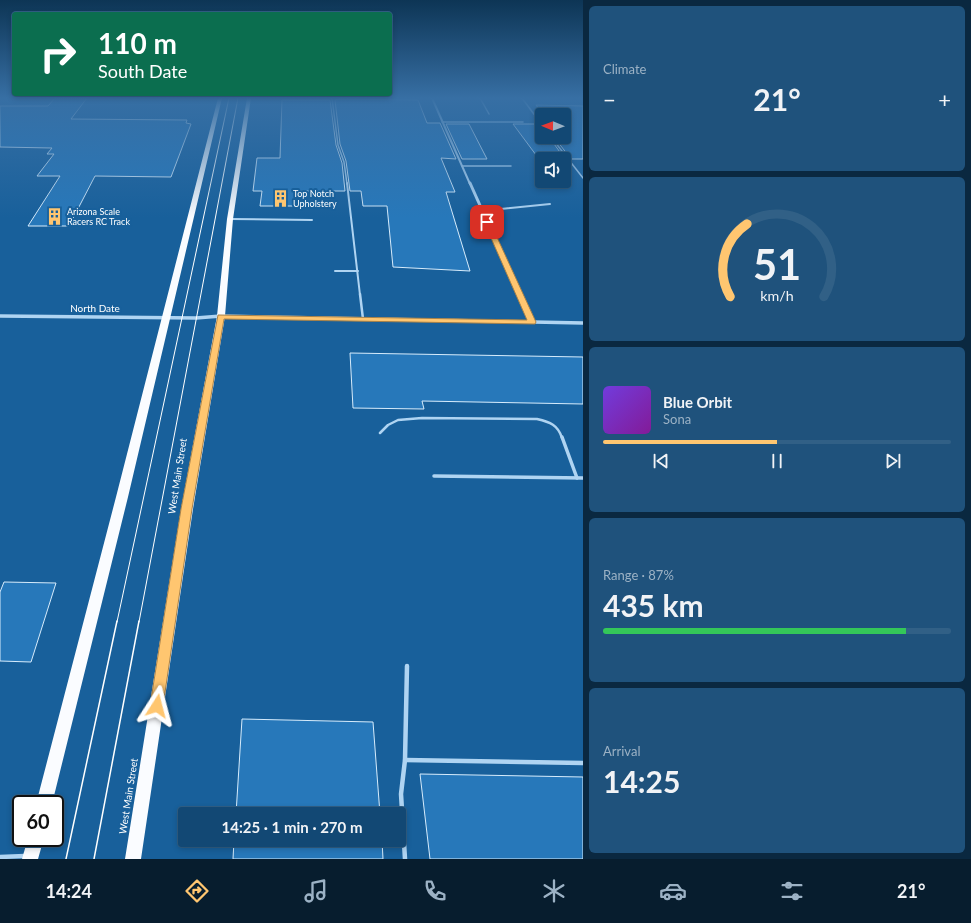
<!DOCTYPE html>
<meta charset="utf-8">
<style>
body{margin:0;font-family:Lato,sans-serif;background:#1f527c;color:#f1f3f6;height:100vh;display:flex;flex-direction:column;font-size:15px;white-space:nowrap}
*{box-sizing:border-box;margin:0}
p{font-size:13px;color:#9cb2c5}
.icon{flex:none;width:22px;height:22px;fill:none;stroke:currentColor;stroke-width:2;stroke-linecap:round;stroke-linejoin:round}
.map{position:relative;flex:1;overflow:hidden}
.drawer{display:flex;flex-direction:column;gap:6px;padding:6px;background:#0a2840;width:388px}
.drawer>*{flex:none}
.banner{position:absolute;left:12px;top:12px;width:380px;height:84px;border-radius:4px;box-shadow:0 2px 6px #0003,0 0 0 1px #316086;background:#0b6e4f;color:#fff;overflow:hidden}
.needle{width:26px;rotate:271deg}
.controls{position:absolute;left:535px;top:108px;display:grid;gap:8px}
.controls a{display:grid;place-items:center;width:36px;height:36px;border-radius:4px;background:#124874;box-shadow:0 2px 6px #0003,0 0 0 1px #316086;font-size:20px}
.speed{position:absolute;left:12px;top:795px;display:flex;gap:8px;font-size:20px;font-weight:700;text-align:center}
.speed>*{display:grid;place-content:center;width:52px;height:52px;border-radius:50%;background:#124874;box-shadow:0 2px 6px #0003,0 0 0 1px #316086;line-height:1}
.speed .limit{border:2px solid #111;border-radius:6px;background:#fff;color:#111}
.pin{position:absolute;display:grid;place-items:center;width:34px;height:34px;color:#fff;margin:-17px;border-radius:8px;box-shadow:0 2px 6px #0006}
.me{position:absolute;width:44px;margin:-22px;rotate:9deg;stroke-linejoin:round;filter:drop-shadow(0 0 3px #0008)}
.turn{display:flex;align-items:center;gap:14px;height:84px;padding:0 20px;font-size:18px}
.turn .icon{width:52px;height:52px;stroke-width:2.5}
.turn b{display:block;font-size:28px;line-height:34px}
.big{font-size:30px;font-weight:700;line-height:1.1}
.drawer .tile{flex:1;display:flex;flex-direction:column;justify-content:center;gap:6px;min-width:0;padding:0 14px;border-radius:6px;background:#1f527c}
.drawer .dial{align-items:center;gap:0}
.dial svg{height:104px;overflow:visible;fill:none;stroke:#316086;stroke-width:7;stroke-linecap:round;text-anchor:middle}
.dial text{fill:#f1f3f6;stroke:none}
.song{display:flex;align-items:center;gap:12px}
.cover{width:48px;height:48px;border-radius:6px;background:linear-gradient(135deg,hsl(260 70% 55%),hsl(290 70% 35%))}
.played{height:4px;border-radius:2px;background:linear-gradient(90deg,#ffc670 50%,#316086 50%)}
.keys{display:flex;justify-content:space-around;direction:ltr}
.heat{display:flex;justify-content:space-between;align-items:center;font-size:22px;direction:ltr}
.charge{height:6px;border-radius:3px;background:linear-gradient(90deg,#34c759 87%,#316086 0)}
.trip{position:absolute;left:178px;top:807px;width:228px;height:40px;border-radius:4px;background:#124874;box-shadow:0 2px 6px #0003,0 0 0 1px #316086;font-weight:700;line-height:40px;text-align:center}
.menu{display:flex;height:64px;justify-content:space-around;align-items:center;background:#071d2e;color:#9cb2c5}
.menu .icon{width:28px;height:28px}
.menu .current{color:#ffc670}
.menu b{font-size:18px;color:#f1f3f6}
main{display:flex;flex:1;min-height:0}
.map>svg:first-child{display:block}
.building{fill:#2778ba;stroke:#d7ecfc}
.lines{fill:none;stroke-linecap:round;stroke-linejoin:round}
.service-far4{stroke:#afd4f2;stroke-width:1.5}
.service-far3{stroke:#afd4f2;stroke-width:2}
.service-far2{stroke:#afd4f2;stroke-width:2.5}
.service-far1{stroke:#afd4f2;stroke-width:3.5}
.service{stroke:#afd4f2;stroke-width:4.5}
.minor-far2{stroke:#afd4f2;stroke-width:2}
.minor-far1{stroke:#afd4f2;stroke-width:3}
.minor{stroke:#afd4f2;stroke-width:3.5}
.primary{fill:#fafcff;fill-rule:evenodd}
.tram-far1{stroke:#fff;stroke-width:1}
.tram{stroke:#fff;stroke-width:1.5}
.route{fill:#ffc670;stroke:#a68149}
.labels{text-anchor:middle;stroke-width:4;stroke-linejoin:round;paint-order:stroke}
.far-poi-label{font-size:9px;fill:#fff;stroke:#18609b;text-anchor:start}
.street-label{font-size:10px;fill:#fff;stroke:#18609b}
</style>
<main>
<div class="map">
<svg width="583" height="859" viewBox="0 0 583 859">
<rect width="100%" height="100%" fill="#18609b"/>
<g class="building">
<path d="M55,98h32l-16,21 116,1 -1,3 5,1 -20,53 -76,-1 -26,50h-41l32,-50h-23l17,-22h-7l5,-6 -52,-1v-41h48z"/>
<path d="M339,99l79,1 9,23h13l16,36 -15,-1 14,34h-9l24,79 -77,-4 -6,-61h-24l-2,-15h-11l-4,-30 -6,-17 -5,-44z"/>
<path d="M282,100h48l6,45 6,18 3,28h-46v15h-39l2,-15h-9l4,-33h23z"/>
<path d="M536,105l47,1v53h-12l-17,-22h10v-22h-21z"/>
<path d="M446,124h23l18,35h-25z"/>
<path d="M513,124h25l4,3v10h7l16,22h-26z"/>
<path d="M350,353l233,4v47l-161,-3 2,8 -71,-1z"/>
<path d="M4,582l52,1 -25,79 -31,-1v-69z"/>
<path d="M242,719l131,3 7,92h-144z"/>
<path d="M420,774l163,3v82h-153z"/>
<path d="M234,840h148l1,19h-150z"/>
</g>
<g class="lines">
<g class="service-far4">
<path d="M332,98l6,47 6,17 3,22"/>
<path d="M480,98l9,16"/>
<path d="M522,98l20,27"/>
<path d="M442,122h81"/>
<path d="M551,137l32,41"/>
<path d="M462,166h49"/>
</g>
<g class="service-far3">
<path d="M347,183l13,112"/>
<path d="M481,209h20l49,-5"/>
<path d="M230,219l82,1"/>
<path d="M335,271h23"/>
</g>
<g class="service-far2">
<path d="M360,294l3,25"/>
<path d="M380,433l8,-8 10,-5 24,-2 115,1c13,3 21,6 25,19"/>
</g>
<g class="service-far1">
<path d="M562,437l15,41"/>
<path d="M434,476l149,2"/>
</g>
<g class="service">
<path d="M405,760l178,3"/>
<path d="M0,857l25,-1"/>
<path d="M405,859l-4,-65 4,-34 2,-94"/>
</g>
<path class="minor-far2" d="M432,98l38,86"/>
<path class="minor-far1" d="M470,183l50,112"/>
<g class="minor">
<path d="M519,294l13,28"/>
<path d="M0,316l196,2 25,-2 362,7"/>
</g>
<g class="primary">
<path d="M218,98h4l-94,399 -76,307h-16l80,-307z"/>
<path d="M247,98h4l-18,121 -8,97 -32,193 -52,350h-16l56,-350 36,-193 10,-97z"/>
<path d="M28,838h16l-6,21h-16z"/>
</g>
<g class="tram-far1">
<path d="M117,622l112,-524"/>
<path d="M139,622l99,-524"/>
</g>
<g class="tram">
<path d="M66,859l51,-238"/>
<path d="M94,859l45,-238"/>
</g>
</g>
<linearGradient id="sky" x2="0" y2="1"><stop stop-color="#0d3555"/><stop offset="0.45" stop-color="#376fa4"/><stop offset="1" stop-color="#376fa4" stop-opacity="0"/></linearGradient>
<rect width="583" height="218" fill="url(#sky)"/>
<path class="route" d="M485,220l5,2 46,100 -1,2 -311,-5 -32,190 -29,197 -2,5 -4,2 -5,-2 -2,-5 31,-197 37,-194 309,5 -43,-98z"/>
<defs>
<symbol id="building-bare" viewBox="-9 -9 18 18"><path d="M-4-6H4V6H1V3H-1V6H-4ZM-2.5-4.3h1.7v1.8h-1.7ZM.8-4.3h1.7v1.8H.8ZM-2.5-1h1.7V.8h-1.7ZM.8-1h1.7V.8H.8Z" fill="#ffc670" stroke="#18609b" stroke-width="2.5" paint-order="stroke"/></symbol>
</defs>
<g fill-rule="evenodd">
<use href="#building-bare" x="268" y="186" width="25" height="25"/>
<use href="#building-bare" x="42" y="204" width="25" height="25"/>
</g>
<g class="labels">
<g class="far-poi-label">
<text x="293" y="197">Top Notch<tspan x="293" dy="10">Upholstery</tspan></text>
<text x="67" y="215">Arizona Scale<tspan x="67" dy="10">Racers RC Track</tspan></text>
</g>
<g class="street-label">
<text x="95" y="312">North Date</text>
<text transform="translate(177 476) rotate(-81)" y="4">West Main Street</text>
<text transform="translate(128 796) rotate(-81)" y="4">West Main Street</text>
</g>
</g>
</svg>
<div class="controls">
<a><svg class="needle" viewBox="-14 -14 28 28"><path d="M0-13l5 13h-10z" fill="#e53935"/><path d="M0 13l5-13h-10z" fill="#9cb2c5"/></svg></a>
<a><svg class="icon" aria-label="sound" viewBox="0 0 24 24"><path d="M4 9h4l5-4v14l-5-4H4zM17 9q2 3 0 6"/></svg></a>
</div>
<div class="speed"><div class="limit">60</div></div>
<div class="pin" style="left:487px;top:222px;background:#d93025"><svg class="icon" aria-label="arrive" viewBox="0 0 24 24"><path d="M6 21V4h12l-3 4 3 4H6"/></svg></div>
<svg class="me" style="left:157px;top:706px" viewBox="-20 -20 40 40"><path d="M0-17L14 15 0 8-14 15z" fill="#ffc670" stroke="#fff" stroke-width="4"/></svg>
<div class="trip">14:25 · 1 min · 270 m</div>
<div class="banner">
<div class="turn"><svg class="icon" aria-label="right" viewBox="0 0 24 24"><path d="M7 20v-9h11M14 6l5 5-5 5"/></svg><div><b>110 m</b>South Date</div></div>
</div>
</div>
<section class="drawer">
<div class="tile"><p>Climate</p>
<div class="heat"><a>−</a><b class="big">21°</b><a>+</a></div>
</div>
<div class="tile dial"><svg viewBox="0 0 100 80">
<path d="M14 69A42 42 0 1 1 86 69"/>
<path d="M14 69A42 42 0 0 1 27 13" stroke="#ffc670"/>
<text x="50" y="56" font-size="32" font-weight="700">51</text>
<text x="50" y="72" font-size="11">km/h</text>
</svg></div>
<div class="tile">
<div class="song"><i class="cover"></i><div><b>Blue Orbit</b><p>Sona</p></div></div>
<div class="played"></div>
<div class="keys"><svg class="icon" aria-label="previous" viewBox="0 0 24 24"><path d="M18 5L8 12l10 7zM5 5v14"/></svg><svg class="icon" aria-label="pause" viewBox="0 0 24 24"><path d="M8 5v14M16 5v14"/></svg><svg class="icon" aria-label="next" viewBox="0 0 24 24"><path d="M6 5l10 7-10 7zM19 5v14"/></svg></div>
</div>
<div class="tile"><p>Range · 87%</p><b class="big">435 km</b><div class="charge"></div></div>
<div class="tile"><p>Arrival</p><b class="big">14:25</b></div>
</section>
</main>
<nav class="menu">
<b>14:24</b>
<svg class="icon current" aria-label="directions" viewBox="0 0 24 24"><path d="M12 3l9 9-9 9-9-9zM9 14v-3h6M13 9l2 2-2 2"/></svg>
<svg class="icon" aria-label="music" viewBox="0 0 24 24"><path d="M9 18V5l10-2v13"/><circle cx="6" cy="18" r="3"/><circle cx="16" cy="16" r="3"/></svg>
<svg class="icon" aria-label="phone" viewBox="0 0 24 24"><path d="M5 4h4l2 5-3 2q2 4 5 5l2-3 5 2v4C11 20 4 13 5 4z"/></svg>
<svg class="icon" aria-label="climate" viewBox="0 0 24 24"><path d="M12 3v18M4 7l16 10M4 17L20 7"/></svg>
<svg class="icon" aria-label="car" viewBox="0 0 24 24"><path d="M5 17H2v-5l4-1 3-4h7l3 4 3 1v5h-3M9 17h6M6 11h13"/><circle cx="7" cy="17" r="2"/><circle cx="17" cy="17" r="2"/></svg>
<svg class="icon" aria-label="filters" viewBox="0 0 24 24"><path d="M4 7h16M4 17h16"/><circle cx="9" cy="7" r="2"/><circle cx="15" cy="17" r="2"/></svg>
<b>21°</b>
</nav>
